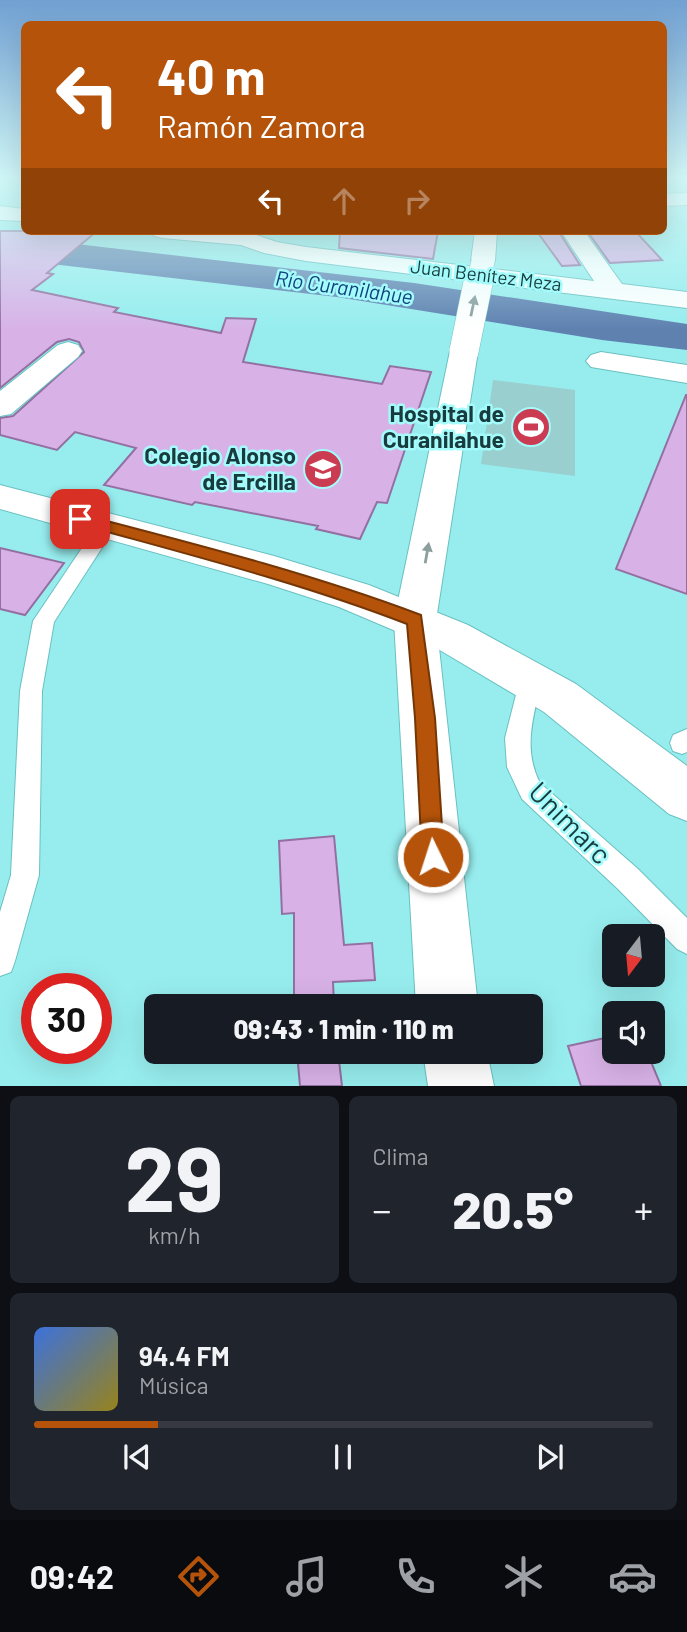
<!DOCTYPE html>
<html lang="es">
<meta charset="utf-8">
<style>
body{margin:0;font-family:Barlow,sans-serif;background:#20242c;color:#f1f3f6;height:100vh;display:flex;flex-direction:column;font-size:26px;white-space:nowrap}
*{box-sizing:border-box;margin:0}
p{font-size:23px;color:#9ea1a6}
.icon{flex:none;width:38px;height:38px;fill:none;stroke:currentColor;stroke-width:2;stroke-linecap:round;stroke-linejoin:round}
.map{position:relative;height:1086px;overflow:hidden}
.sheet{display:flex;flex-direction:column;gap:10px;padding:10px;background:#0d0f14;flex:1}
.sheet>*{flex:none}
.hud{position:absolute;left:21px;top:21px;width:646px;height:214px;border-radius:10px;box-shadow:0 7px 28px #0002;background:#b45309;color:#fff;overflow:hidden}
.needle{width:46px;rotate:196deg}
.buttons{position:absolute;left:602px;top:924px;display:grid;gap:14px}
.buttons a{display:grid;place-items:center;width:63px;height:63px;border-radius:10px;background:#171b24;box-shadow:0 7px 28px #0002;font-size:35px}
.speed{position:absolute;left:21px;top:973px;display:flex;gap:14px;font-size:35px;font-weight:700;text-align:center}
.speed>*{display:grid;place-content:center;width:91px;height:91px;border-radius:50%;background:#171b24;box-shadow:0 7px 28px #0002;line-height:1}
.speed .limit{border:10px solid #d22;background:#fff;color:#111}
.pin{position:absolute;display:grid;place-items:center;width:60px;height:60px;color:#fff;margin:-30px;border-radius:14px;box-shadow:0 4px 10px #0006}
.me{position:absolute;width:77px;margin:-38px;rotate:356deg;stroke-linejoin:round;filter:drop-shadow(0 0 5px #0008)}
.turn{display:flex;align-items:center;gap:24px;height:147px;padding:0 21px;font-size:32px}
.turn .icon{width:91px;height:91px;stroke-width:2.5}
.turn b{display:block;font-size:49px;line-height:60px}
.lanes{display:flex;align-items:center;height:66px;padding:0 21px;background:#0003;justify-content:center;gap:35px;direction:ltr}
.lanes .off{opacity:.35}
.big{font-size:52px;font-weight:800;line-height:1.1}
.sheet .widget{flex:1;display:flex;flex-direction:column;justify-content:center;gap:10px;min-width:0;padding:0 24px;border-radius:10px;background:#20242c}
.sheet .dial{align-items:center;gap:0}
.dial b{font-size:91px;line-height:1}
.song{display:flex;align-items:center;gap:21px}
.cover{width:84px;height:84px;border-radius:10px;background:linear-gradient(135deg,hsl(220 70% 55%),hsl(50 70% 35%))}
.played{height:7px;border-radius:4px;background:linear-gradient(90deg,#b45309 20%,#363941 20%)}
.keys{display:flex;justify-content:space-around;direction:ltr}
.heat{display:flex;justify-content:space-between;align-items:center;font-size:38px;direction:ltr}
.sheet .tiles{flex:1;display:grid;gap:10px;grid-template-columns:1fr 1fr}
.widget:last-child{grid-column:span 2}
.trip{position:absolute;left:144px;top:994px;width:399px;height:70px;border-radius:10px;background:#171b24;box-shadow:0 7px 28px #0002;font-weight:800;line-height:70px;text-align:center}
.tab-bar{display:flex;height:112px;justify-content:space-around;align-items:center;background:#090b0e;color:#9ea1a6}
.tab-bar .icon{width:49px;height:49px}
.tab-bar .selected{color:#b45309}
.tab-bar b{font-size:32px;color:#f1f3f6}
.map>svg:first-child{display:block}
.green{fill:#99cfcf}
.water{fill:#5e81b0}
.building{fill:#d8b2e7;stroke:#9370a1;stroke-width:2}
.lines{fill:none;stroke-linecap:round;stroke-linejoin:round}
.service-casing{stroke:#6ac0c1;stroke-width:2}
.minor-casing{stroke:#6ac0c1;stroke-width:2}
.secondary-casing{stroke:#6ac0c1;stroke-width:2}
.primary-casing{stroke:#6ac0c1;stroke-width:2}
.service{fill:#fff;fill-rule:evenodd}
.minor{fill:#fff;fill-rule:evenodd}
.secondary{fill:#fff;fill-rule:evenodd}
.primary{fill:#fff;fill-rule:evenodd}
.secondary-bridge-far1-casing{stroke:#6ac0c1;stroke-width:24;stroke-linecap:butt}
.secondary-bridge-casing{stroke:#6ac0c1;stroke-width:30;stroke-linecap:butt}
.secondary-bridge-far1{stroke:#fff;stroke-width:23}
.secondary-bridge{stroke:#fff;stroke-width:29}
.oneway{fill:#8c9e9e}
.route{fill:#b45309;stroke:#753606;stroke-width:2}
.labels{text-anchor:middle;stroke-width:5;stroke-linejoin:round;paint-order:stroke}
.far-street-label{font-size:19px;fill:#183c3d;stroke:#a4fbfb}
.far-water-label{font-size:21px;font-style:italic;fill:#13427e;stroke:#a4fbfb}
.poi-label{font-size:23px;font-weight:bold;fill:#183c3d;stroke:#a4fbfb;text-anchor:end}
.near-street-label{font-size:28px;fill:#183c3d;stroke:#a4fbfb}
</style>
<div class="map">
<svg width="687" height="1086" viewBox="0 0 687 1086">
<rect width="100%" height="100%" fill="#97edee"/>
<path class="green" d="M493,380l82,10v86l-94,-12z"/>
<path class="water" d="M33,239l381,44 273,41v26l-85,-10 -265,-43 -337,-39z"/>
<g class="building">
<path d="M0,231h97l-50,42 6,1 -21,16 86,18 -4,4 107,21 5,-15 30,1 -13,43 139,22 8,-18 41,6 -44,131 -10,-1 -17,37 -44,-10 2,-3 -123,-24 -3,3 -88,-20 32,-37 -61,-16 -18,18 -57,-15v-17l13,-2 71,-64 -5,-10 -10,-3 -12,3 -57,46z"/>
<path d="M340,231h98l-5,28 -94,-11z"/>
<path d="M587,231h48l27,29 -52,3z"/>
<path d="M559,232l21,33 -18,1 -24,-33z"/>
<path d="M686,395h1v199l-71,-25z"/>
<path d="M0,548l64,15 -39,52 -25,-6z"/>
<path d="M334,836l10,109 28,-2 3,37 -42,2 1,24h-40v-93l-12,1 -3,-73z"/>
<path d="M614,1036v16h33l14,34h-80l-13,-40z"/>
<path d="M297,1052h41l4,34h-42z"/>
</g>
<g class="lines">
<defs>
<g id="service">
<path d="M107,519l7,2 2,5 -62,96 -12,69 -3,184 -24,86 -4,11 -11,4v-64l11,-37 9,-184 13,-70 67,-100z"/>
<path d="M531,670l8,2 3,7c-8,36 -20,69 -2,104l98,86 49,49v36l-10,-5 -59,-60 -96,-90 -15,-32 -2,-29 15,-59 3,-7z"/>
<path d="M687,729v23l-5,2 -9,-3 -3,-8 3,-8z"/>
</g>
<g id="minor">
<path d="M687,193v12l-24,1v-12z"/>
<path d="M0,206l24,3v12l-24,-1z"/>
<path d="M151,231h93l33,11 29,5 288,34 -33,-50h23l38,53 65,8v16l-381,-47 -42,-8 -23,-8 -79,-7 -8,-2z"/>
<path d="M68,342l10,3 4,6 -4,6 -67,57 -11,2v-25l58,-46z"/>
<path d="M601,352l86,13v18l-96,-16 -5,-6 5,-6z"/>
<path d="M415,603l15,5 6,12 42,386h-62l-22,-386 6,-12z"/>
<path d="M423,1052h64l7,34h-66z"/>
</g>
<g id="secondary">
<path d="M475,231h22l-2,30 -3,5 -9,2 -9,-2 -3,-5z"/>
<path d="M464,342l10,3 4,6 -42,269 -6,12 -15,5 -15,-5 -6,-12 56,-269 4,-6z"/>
</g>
<path id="primary" d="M0,485l274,71 95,29 99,40 108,59 111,82v55l-18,-7 -125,-102 -106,-63 -99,-42 -71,-23 -268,-75z"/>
</defs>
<use href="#service" class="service-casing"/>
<use href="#minor" class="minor-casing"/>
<use href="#secondary" class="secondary-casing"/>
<use href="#primary" class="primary-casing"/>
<use href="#service" class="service"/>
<use href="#minor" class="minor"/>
<use href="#secondary" class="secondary"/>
<use href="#primary" class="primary"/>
<defs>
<path id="secondary-bridge-far1" d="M478,284l5,-23"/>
<path id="secondary-bridge" d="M464,351l14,-68"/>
</defs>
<use href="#secondary-bridge-far1" class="secondary-bridge-far1-casing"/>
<use href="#secondary-bridge" class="secondary-bridge-casing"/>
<use href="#secondary-bridge-far1" class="secondary-bridge-far1"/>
<use href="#secondary-bridge" class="secondary-bridge"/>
</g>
<defs><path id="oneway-solid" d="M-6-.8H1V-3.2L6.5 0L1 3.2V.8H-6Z" transform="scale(1.75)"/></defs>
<g class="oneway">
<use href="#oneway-solid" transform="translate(473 306) rotate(-78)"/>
<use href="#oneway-solid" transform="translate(427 553) rotate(-80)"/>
</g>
<linearGradient id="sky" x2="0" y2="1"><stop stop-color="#71a0d2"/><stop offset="0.54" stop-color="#d0f7f7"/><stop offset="1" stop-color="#d0f7f7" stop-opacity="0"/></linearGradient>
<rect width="687" height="329" fill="url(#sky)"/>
<path class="route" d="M80,514c115,30 230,59 341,101l14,103 9,139 -3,8 -8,3 -8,-3 -3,-8 -7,-139 -8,-94c-109,-42 -221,-70 -332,-101l-3,-4z"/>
<defs>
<symbol id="stadium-disc" viewBox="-11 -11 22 22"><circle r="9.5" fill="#cb3b52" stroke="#a4fbfb"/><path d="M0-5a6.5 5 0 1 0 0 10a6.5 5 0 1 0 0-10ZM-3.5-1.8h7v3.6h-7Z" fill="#fff"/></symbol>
<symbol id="school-disc" viewBox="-11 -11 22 22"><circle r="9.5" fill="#cb3b52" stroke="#a4fbfb"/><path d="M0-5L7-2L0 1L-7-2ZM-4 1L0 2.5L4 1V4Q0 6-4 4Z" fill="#fff"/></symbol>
</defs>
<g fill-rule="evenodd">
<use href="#stadium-disc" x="509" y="405" width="44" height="44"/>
<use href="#school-disc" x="301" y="447" width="44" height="44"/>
</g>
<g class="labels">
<g class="far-street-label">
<text transform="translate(486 275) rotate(7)" y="7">Juan Benítez Meza</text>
</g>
<g class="far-water-label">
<text transform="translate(344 288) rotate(8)" y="7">Río Curanilahue</text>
</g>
<g class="poi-label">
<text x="504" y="422">Hospital de<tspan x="504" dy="26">Curanilahue</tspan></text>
<text x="296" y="464">Colegio Alonso<tspan x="296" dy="26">de Ercilla</tspan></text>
</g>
<g class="near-street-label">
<text transform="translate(570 823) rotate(45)" y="10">Unimarc</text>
</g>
</g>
</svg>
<div class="buttons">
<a><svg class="needle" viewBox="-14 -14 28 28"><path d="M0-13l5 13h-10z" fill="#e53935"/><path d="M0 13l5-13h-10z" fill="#9ea1a6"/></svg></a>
<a><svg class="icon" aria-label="sound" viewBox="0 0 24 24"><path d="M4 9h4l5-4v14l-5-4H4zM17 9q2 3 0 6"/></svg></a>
</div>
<div class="speed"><div class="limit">30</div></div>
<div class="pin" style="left:80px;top:519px;background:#d93025"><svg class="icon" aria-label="arrive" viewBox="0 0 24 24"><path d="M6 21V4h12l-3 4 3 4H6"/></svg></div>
<svg class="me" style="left:433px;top:857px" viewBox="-20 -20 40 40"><circle r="17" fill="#b45309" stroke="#fff" stroke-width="3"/><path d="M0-11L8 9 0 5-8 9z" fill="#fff"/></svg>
<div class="trip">09:43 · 1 min · 110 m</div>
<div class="hud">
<div class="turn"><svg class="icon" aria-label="left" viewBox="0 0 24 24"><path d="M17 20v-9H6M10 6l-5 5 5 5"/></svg><div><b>40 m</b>Ramón Zamora</div></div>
<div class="lanes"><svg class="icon" aria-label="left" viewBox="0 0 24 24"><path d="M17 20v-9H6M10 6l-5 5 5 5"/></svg><svg class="icon off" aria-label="ahead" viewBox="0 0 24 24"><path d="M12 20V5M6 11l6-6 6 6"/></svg><svg class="icon off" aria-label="right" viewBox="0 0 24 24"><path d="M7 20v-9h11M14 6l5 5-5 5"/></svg></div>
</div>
</div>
<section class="sheet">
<div class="tiles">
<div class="widget dial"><b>29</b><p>km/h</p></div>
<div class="widget"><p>Clima</p>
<div class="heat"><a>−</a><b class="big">20.5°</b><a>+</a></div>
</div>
<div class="widget">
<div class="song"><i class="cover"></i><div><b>94.4 FM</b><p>Música</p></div></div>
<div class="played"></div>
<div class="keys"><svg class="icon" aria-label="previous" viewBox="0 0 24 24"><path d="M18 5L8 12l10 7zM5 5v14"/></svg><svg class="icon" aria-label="pause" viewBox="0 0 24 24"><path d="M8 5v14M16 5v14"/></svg><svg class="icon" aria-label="next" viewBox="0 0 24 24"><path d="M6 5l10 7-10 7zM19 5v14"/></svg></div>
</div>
</div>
</section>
<nav class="tab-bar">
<b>09:42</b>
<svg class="icon selected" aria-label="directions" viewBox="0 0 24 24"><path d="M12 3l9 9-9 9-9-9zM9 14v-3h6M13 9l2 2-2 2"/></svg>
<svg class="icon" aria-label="music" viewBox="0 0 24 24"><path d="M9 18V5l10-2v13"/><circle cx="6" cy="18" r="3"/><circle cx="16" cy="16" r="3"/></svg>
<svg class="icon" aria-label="phone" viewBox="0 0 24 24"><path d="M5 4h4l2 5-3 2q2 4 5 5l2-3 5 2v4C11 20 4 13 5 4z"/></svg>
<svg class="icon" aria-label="climate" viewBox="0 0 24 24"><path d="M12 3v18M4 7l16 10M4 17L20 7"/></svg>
<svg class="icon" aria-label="car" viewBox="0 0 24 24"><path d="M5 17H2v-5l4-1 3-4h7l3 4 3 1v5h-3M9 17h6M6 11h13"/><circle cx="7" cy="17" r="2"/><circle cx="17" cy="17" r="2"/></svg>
</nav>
